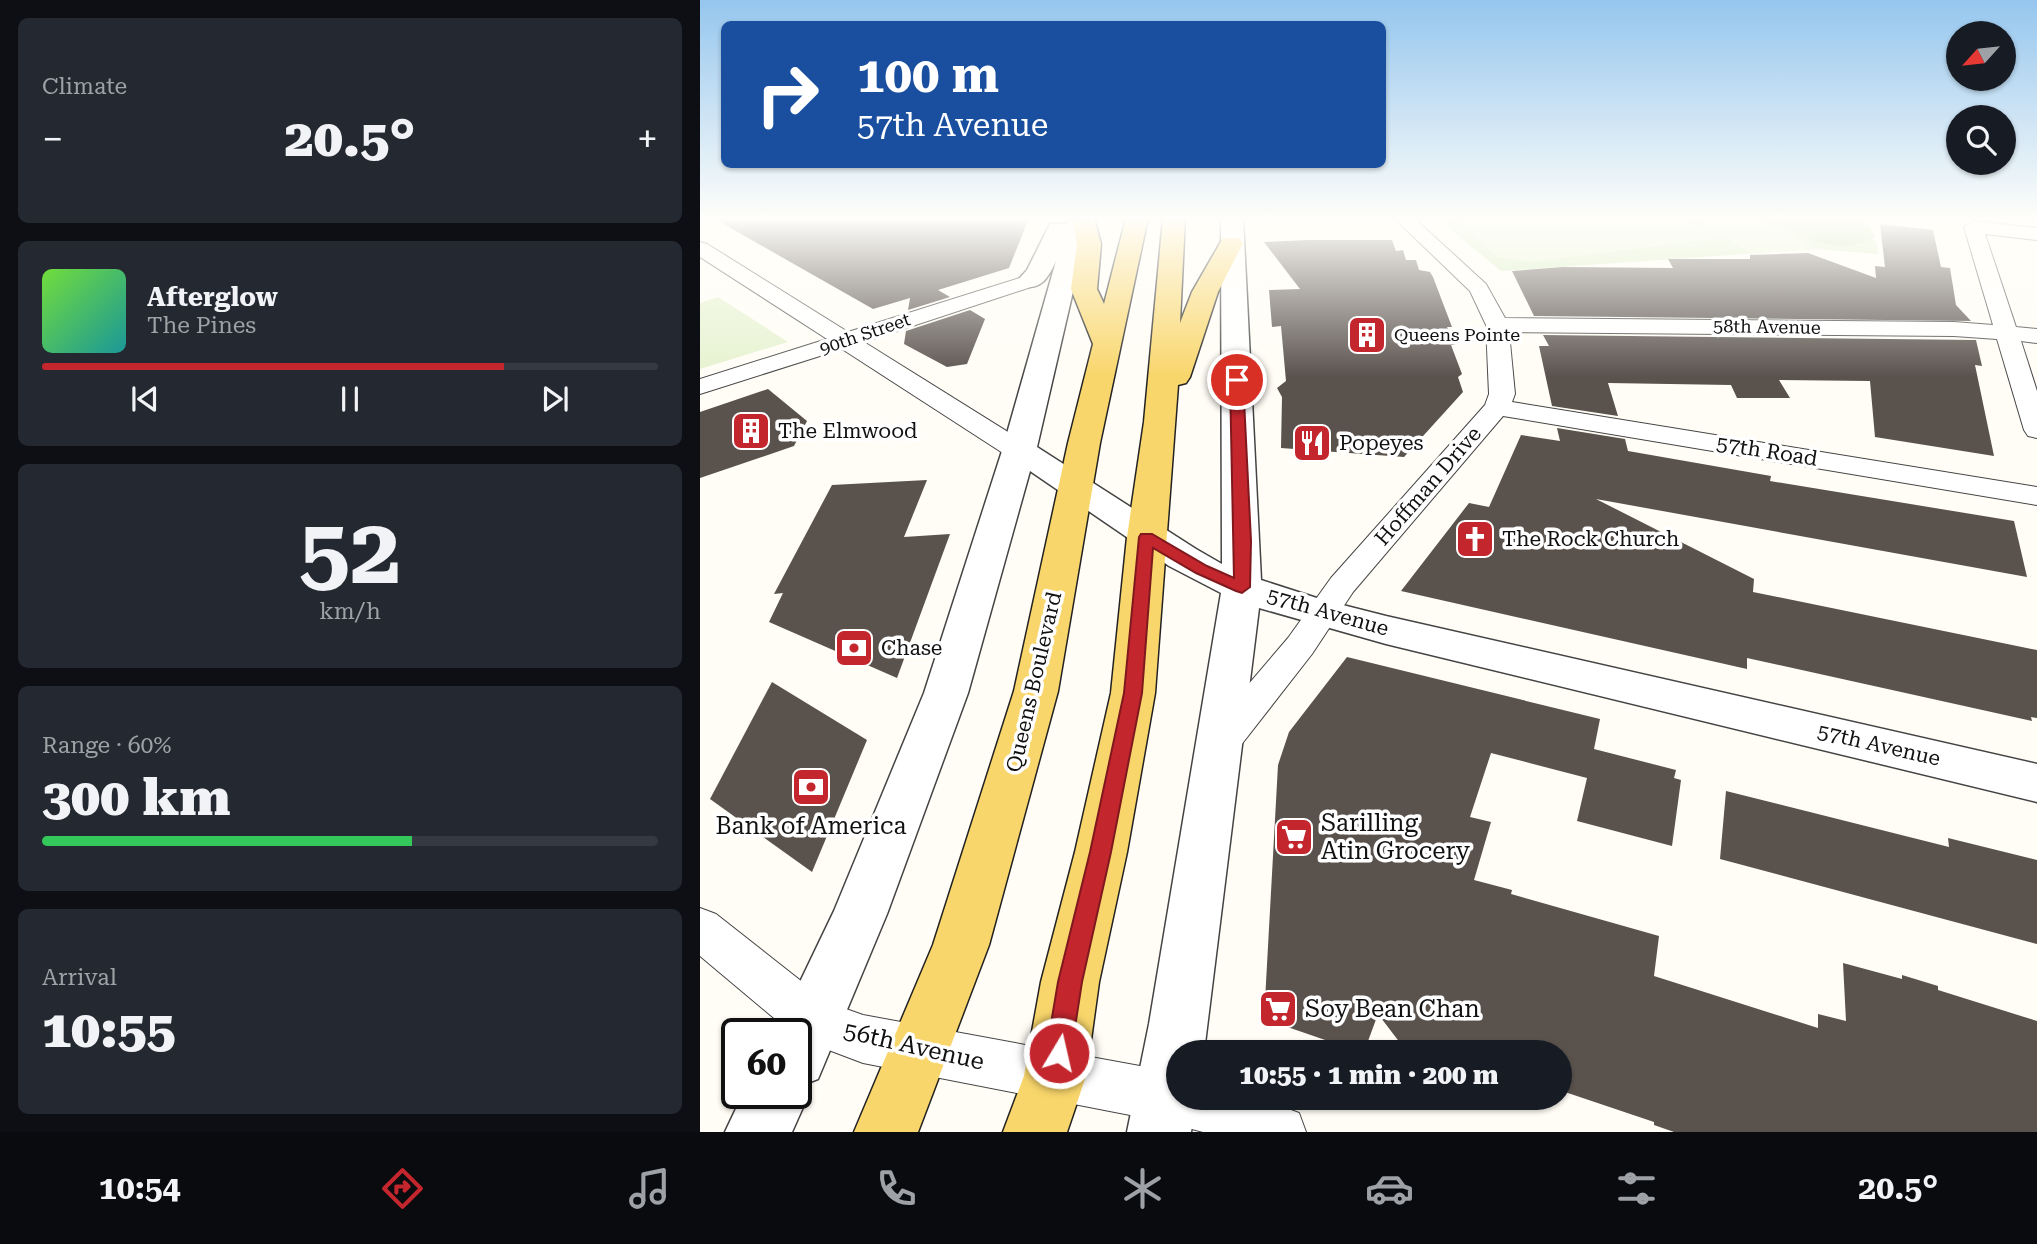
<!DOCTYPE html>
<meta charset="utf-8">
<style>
body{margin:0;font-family:"Roboto Serif",serif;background:#242831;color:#f1f3f6;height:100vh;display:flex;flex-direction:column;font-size:26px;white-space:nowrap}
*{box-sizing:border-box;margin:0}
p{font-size:23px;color:#9ea1a6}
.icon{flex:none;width:38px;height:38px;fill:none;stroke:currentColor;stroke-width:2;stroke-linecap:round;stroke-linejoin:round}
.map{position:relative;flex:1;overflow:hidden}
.details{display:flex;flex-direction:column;gap:18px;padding:18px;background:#0d0f14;width:700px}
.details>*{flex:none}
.top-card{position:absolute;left:21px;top:21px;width:665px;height:147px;border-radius:10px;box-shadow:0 2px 5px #0004;background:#1a4fa0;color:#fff;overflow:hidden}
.needle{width:46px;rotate:243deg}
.buttons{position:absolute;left:1246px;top:21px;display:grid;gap:14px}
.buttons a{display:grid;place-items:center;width:70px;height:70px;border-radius:50%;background:#171b24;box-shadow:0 2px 5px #0004;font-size:35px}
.speed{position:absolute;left:21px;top:1018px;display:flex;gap:14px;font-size:35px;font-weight:700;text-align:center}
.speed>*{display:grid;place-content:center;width:91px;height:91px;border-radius:50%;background:#171b24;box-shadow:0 2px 5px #0004;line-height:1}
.speed .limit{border:4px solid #111;border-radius:10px;background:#fff;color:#111}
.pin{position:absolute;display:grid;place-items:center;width:60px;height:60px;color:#fff;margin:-30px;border:4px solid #fff;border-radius:50%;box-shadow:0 2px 7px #0007}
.me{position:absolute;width:77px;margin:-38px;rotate:9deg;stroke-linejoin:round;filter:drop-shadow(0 0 5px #0008)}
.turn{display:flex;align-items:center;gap:24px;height:147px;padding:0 21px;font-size:32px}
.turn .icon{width:91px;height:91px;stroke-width:2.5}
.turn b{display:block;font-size:49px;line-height:60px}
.big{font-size:52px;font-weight:800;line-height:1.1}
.details .card{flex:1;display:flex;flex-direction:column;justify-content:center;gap:10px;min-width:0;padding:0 24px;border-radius:10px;background:#242831}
.details .dial{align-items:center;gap:0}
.dial b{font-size:91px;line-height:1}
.song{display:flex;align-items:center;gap:21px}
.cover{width:84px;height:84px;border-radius:10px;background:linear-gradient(135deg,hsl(100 70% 55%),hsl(180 70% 35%))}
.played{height:7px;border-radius:4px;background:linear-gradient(90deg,#c4262e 75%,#363941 75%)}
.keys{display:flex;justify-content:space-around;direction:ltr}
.heat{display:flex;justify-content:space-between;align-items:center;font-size:38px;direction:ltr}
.charge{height:10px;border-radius:5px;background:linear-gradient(90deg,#34c759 60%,#363941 0)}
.trip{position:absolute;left:466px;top:1040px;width:406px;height:70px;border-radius:35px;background:#171b24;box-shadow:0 2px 5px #0004;font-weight:800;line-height:70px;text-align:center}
.dock{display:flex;height:112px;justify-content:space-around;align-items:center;background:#090b0e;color:#9ea1a6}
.dock .icon{width:49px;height:49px}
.dock .on{color:#c4262e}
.dock b{font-size:32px;color:#f1f3f6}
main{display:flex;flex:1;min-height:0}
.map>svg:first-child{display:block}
.green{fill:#d5ebbd}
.forest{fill:#b9dc9c}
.pitch{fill:#e6f2cf}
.building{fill:#5a524d}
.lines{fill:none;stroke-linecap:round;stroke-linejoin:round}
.minor-casing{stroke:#444;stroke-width:2}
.tertiary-casing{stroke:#444;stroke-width:3}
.primary-casing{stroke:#222;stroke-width:3}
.minor{fill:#fff;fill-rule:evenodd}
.tertiary{fill:#fff;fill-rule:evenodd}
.primary{fill:#f9d66b;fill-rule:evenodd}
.route{fill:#c4262e;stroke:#7f191e;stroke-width:2}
.labels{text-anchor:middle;stroke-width:7;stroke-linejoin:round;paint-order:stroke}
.far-street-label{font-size:18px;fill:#111;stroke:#fff}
.far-poi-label{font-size:18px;fill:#111;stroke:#fff;text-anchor:start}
.poi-label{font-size:21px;fill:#111;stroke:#fff;text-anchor:start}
.street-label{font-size:21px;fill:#111;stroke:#fff}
.near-poi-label{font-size:24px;fill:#111;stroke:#fff;text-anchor:start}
.near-street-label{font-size:24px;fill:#111;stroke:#fff}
</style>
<main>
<section class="details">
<div class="card"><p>Climate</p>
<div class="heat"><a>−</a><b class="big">20.5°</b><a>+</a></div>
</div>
<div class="card">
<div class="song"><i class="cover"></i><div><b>Afterglow</b><p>The Pines</p></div></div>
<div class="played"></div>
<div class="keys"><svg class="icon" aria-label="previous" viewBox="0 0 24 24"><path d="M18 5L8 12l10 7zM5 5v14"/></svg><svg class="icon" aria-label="pause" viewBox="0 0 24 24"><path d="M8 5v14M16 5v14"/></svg><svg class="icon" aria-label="next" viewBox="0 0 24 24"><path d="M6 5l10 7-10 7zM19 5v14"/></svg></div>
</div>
<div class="card dial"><b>52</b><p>km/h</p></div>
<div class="card"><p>Range · 60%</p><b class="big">300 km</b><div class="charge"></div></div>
<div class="card"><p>Arrival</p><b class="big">10:55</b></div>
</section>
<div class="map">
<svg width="1337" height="1132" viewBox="0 0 1337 1132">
<rect width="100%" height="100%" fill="#fffdf5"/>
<path class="green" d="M737,218h407l33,25 1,11 -62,-5 -315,22z"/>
<path class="forest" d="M1070,218h94l11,19c-40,21 -69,0 -105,-19z"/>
<g class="pitch">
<path d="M756,218h230l33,20 -186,24 -36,-5z"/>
<path d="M1060,218l56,31 -66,4 -53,-34z"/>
<path d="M18,297l70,45 -88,27v-66z"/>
</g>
<g class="building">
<path d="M13,218h316l-20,50 -71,22 12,7 -42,13 2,-12 -37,11z"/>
<path d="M1180,224l53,6 8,37 9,1 6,37 15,16 -437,-5 -22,-45 51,-4 110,1 -5,-9h82v-4l58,-2 68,25 -1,-12 10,1z"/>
<path d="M608,240h84l4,11 7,-1 3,10h10l3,10 11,2 3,5 19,50h-5l9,17 -5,1 11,29 -4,3 5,15 -59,65 -123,-9 1,-51 -5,-9 9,-7 -5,-55 -9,1 -3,-37 31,-1 -36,-47z"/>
<path d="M270,310l15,9 -18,45 -20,3 -43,-23 2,-13z"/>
<path d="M843,335l433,5 6,26 -7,-1 19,91 -119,-19 -5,-56 -91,-1 11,18h-53l-6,-13 -123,-2 10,33 -66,-10 -13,-60h10z"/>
<path d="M68,389l39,32 -13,25 -94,32v-66z"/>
<path d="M857,428l68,11 3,12 143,25 -1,5 244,40 13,56 -431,-78 158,80 -1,13 284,58v68l-6,-1 1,4 -285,-63v11l-346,-78 68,-88 20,4 32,-72 39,6z"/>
<path d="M227,480l-23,57 46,-3 -53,144 -128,-56 14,-29 -9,1 58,-109z"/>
<path d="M647,657l253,62 -6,30 82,21 -2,8 7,2 -9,66 -95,-25 10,-43 -96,-25 -21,64 21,5 -17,58 38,10 -1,4 148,42 -5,40 164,52v-14l28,7 -3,-58 59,16v-4l36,11v4l99,31v111h-363l-20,-7v-3l-95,-32v-38h-152l-29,-38 -14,38h-4l-96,-33 14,-254 11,-33z"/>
<path d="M72,682l95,58 -55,132 -102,-73z"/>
<path d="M1026,791l223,56 -1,-9 89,22v84l-317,-85z"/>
</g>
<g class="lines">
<defs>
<g id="minor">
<path d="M694,218h20l72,66 19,34 449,4 39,3 -29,-98 9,-6 64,7v12l-52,-6 31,93 21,2v14l-16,-2 16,50v47l-9,-2 -4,-6 -27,-91 -43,-3 -445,-4 6,62 -3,8 525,85v18l-534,-89 -150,176 -41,62 -78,100 -14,5 -14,-5 -5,-10 5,-10 82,-96 43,-60 154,-173 4,-11 -3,-69 -16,-34z"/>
<path d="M0,242l7,2 141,88 175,-55h14l3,4 -3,4 -173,57 165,103 4,6 -4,6 -10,2 -10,-2 -167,-108 -142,45v-15l127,-40 -127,-82z"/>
<path d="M0,908l16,6 113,89 34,12 315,58v24h78l43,16 7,19h-103l-37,-10 -303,-59 -66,-25 -1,-4h-3l-93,-78z"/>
</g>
<path id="tertiary" d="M368,218h22l-53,229 159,102 26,15 -1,-346h22l18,362 62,20 63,16 651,148v38l-651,-158 -127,-36 -55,444h-26v45h19l-6,35h-64l22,-108 72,-431 -52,-27 -139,-95 -62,222 -81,221 -69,165 -13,5 4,10 -17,38h-67l18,-38h53v-60h-21l59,-123 90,-218 78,-242 54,-190c-8,17 -15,30 -35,25l-4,-5 10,-11 23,-46h16z"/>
<g id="primary">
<path d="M372,218h22l7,26 -4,45 7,15 22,-86h22l-48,225 -42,248 -69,254 -71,187h-64l79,-187 81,-254 54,-248 25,-99 -22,-55 6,-45z"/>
<path d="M463,218h22l-5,105 12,-31 31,-54h16l4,5 -25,49 -28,85 -4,6 -8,2 -23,308 -28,159 -28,130 -13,94 -19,56h-64l21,-56 17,-94 34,-130 36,-159 16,-156 17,-115z"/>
</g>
</defs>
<use href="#minor" class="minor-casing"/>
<use href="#tertiary" class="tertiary-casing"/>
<use href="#primary" class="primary-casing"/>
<use href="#minor" class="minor"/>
<use href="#tertiary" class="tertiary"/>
<use href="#primary" class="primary"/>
</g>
<linearGradient id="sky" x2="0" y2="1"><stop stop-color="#95c6ee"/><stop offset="0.58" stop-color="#fffefa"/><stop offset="1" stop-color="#fffefa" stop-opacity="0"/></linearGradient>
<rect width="1337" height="377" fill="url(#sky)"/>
<path class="route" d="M537,376l6,4 8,161 -1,46 -8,6 -6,-2 -40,-18 -43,-25 -11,145 -31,159 -29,130 -11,71 -4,8 -8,4 -9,-4 -4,-8 12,-71 32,-130 34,-159 15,-156 2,-3h11l55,32 27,12 -4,-198z"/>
<defs>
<symbol id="building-square" viewBox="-11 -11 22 22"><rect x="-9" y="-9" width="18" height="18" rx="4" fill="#c4262e" stroke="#fff"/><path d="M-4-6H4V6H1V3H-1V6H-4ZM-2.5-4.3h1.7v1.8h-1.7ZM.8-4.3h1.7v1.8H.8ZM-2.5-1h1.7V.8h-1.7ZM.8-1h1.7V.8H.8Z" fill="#fff"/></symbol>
<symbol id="restaurant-square" viewBox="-11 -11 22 22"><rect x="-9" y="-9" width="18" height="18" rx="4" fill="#c4262e" stroke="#fff"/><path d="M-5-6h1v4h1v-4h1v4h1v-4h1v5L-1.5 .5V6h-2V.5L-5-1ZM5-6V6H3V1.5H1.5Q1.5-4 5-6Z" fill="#fff"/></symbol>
<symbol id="church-square" viewBox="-11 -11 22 22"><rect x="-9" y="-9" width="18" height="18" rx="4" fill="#c4262e" stroke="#fff"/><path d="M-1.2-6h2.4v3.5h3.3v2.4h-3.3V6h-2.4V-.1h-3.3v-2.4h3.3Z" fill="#fff"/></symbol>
<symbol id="bank-square" viewBox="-11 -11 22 22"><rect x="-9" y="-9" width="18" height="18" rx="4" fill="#c4262e" stroke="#fff"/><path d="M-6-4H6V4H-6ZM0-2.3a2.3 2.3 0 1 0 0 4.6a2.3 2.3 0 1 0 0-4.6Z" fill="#fff"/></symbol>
<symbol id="supermarket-square" viewBox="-11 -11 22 22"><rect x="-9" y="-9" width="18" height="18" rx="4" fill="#c4262e" stroke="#fff"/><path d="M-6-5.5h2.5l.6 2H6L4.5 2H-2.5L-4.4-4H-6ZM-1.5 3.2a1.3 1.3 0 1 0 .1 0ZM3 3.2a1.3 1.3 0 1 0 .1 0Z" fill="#fff"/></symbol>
</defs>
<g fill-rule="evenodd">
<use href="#building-square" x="645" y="313" width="44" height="44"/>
<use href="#building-square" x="29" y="409" width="44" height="44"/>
<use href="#restaurant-square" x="590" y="421" width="44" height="44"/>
<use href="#church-square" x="753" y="517" width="44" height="44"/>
<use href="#bank-square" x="132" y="626" width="44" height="44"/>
<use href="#bank-square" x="89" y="765" width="44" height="44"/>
<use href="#supermarket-square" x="572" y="815" width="44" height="44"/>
<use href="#supermarket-square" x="556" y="987" width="44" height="44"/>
</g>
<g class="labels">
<g class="far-street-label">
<text transform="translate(1067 327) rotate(1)" y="6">58th Avenue</text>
<text transform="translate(165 334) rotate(-19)" y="6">90th Street</text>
</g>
<g class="far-poi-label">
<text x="694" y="341">Queens Pointe</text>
</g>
<g class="poi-label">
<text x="78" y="438">The Elmwood</text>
<text x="639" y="450">Popeyes</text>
<text x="802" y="546">The Rock Church</text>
<text x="181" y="655">Chase</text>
</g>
<g class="street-label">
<text transform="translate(1067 451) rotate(9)" y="7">57th Road</text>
<text transform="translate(728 486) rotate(-49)" y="7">Hoffman Drive</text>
<text transform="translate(628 612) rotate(16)" y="7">57th Avenue</text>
<text transform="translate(334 682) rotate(-77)" y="7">Queens Boulevard</text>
<text transform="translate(1179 745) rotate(13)" y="7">57th Avenue</text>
</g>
<g class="near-poi-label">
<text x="621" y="831">Sarilling<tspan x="621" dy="28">Atin Grocery</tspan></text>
<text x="111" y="834" text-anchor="middle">Bank of America</text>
<text x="605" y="1017">Soy Bean Chan</text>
</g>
<g class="near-street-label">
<text transform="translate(214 1046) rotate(13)" y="8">56th Avenue</text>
</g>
</g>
</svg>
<div class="buttons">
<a><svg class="needle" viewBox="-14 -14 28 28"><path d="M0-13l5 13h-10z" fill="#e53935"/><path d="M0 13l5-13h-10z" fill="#9ea1a6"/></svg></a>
<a><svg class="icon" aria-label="search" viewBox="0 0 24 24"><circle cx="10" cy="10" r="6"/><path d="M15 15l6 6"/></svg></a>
</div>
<div class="speed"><div class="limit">60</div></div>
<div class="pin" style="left:537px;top:380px;background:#d93025"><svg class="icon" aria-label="arrive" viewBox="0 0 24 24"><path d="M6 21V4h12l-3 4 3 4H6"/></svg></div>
<svg class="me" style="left:359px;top:1053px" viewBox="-20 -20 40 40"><circle r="17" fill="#c4262e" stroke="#fff" stroke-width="3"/><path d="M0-11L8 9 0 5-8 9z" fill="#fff"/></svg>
<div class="trip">10:55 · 1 min · 200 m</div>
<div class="top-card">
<div class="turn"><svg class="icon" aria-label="right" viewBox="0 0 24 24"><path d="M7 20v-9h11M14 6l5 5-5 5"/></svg><div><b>100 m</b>57th Avenue</div></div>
</div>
</div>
</main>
<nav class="dock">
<b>10:54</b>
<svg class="icon on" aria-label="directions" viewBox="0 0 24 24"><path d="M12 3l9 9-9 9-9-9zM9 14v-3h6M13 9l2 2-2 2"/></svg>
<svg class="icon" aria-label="music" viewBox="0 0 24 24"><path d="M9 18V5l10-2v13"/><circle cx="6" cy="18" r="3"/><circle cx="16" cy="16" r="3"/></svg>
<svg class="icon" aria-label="phone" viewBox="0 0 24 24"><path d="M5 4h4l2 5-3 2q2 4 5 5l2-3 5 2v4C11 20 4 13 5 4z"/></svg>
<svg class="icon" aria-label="climate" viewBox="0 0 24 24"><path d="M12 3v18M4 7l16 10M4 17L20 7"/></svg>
<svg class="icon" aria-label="car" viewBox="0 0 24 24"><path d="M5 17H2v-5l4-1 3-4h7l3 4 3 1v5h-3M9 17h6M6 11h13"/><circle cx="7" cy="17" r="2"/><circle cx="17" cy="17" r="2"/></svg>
<svg class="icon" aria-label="filters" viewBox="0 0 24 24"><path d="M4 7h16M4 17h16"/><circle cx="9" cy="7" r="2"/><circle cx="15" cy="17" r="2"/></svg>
<b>20.5°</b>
</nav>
